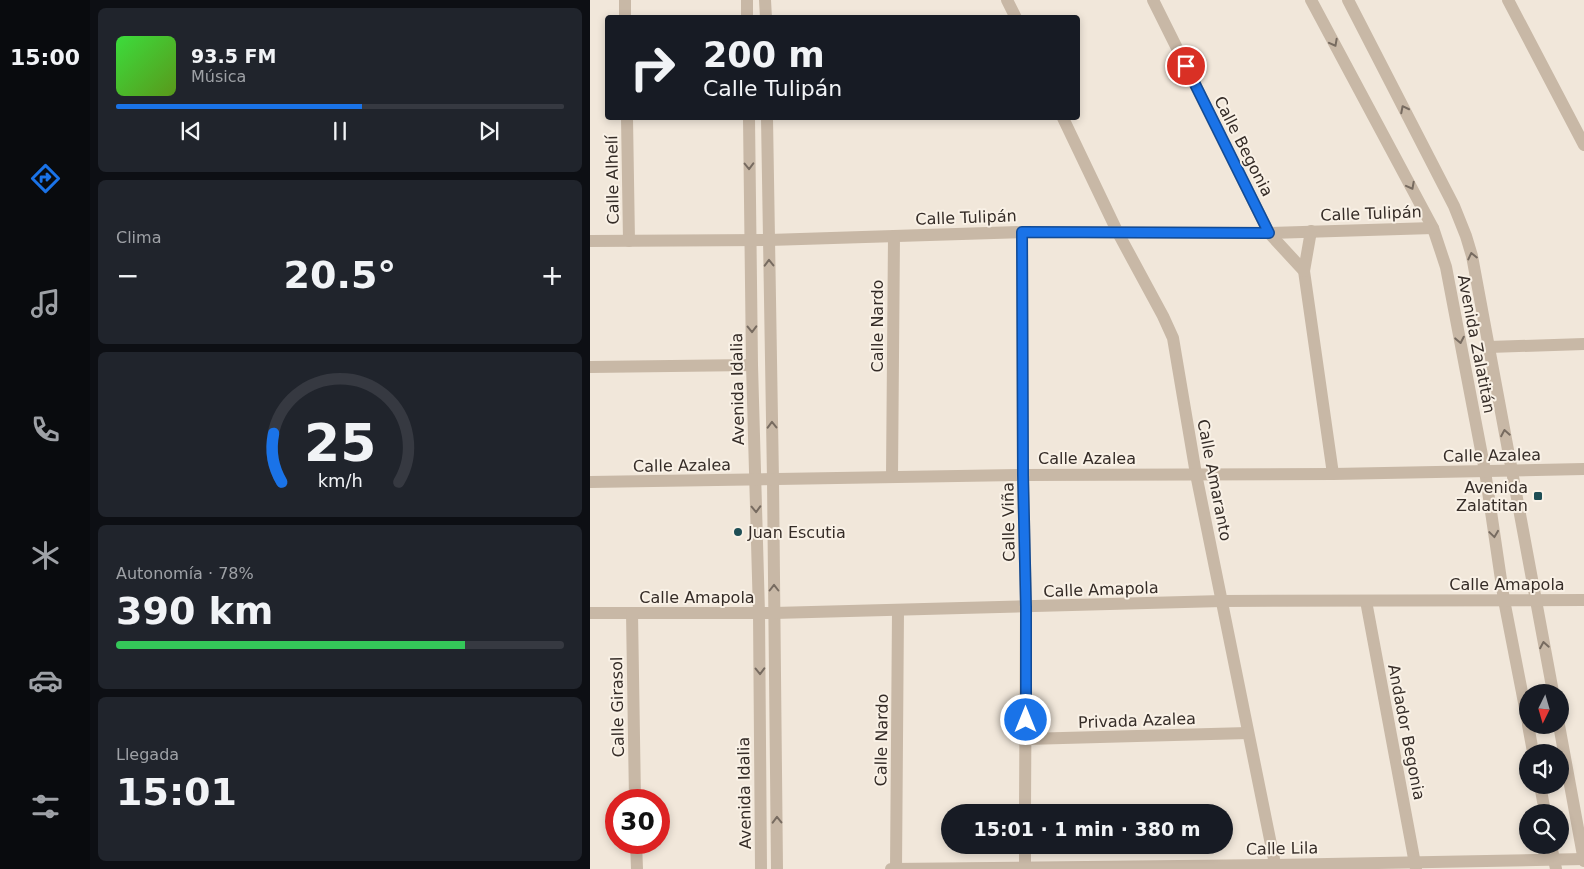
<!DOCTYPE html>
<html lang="es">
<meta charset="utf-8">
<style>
body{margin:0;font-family:"DejaVu Sans",sans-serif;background:#20242c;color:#f1f3f6;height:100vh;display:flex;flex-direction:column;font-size:19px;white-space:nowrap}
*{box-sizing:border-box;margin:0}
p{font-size:16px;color:#9ea1a6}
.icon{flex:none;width:28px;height:28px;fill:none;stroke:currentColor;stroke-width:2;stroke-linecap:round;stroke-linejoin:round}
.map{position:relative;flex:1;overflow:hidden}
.sheet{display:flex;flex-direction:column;gap:8px;padding:8px;background:#0d0f14;width:500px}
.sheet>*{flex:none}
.banner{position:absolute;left:15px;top:15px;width:475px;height:105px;border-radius:5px;box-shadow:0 2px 8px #0003;background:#171b24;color:#f1f3f6;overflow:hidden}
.needle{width:32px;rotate:185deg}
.fabs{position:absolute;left:929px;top:684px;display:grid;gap:10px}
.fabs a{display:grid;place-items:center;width:50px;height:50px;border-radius:50%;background:#171b24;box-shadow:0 2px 8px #0003;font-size:25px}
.speed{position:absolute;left:15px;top:789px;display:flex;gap:10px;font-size:25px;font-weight:700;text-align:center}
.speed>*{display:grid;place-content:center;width:65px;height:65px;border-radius:50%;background:#171b24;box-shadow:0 2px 8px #0003;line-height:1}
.speed .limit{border:8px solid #d22;background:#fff;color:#111}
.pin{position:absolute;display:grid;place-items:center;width:42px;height:42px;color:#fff;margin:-21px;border:2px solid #fff;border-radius:50%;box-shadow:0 1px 5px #0007}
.me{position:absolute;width:55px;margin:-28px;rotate:0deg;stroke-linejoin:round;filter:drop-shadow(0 0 4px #0008)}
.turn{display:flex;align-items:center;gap:18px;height:105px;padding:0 15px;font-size:22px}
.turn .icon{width:65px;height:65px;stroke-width:2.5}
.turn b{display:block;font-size:35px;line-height:42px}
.big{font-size:38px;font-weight:700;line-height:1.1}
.sheet .card{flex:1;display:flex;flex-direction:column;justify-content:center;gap:8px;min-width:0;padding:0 18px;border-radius:8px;background:#20242c}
.sheet .dial{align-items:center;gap:0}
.dial svg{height:130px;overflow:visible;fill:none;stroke:#363941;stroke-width:7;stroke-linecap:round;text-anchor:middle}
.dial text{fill:#f1f3f6;stroke:none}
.song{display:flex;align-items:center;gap:15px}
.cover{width:60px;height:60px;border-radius:8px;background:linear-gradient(135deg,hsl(120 70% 55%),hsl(90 70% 35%))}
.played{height:5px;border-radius:2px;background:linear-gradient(90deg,#1a73e8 55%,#363941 55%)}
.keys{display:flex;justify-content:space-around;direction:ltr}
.heat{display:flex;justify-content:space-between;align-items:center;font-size:28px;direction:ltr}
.charge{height:8px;border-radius:4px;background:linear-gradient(90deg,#34c759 78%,#363941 0)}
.trip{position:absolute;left:351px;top:804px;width:292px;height:50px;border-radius:25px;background:#171b24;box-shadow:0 2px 8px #0003;font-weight:700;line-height:50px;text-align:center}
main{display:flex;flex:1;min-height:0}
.menu{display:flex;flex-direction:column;width:90px;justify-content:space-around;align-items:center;background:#090b0e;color:#9ea1a6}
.menu .icon{width:35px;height:35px}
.menu .active{color:#1a73e8}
.menu b{font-size:22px;color:#f1f3f6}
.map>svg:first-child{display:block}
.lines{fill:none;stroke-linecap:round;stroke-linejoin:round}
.minor{stroke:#c8b8a6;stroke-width:12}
.oneway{stroke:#776b60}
.route-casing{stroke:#114b97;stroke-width:12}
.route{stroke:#1a73e8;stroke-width:9}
.poi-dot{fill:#1e4e55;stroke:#f9f1e6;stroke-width:2}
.labels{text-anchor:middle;stroke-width:4;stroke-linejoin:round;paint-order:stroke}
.street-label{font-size:16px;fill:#352c27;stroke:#f9f1e6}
.poi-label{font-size:16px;fill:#352c27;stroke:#f9f1e6;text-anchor:end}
</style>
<main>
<nav class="menu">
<b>15:00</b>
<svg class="icon active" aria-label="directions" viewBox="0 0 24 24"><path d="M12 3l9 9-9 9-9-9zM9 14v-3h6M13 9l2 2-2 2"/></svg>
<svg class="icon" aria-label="music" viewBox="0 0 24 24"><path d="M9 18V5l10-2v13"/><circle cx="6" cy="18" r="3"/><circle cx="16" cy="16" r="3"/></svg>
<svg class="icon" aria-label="phone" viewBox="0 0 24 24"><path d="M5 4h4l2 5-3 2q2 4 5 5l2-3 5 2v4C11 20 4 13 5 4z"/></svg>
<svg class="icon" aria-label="climate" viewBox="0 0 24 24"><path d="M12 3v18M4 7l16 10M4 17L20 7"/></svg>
<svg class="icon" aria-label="car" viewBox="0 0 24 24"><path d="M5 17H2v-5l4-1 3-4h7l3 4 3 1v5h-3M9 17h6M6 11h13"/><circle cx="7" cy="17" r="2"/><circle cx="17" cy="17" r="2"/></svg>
<svg class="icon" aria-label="filters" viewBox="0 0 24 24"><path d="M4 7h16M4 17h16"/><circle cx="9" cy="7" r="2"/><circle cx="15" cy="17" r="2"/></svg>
</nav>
<section class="sheet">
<div class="card">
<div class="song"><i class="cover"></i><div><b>93.5 FM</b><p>Música</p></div></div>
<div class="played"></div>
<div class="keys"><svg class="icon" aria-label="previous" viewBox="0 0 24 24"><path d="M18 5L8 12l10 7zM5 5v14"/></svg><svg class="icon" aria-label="pause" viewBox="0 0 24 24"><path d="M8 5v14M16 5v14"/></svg><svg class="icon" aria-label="next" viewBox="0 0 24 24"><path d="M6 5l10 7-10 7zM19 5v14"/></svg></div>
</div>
<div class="card"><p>Clima</p>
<div class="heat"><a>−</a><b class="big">20.5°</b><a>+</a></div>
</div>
<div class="card dial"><svg viewBox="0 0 100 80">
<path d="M14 69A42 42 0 1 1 86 69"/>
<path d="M14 69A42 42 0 0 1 9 39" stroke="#1a73e8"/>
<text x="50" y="56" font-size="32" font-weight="700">25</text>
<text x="50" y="72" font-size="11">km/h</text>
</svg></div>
<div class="card"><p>Autonomía · 78%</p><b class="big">390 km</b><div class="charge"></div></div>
<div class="card"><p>Llegada</p><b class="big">15:01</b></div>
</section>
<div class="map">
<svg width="994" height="869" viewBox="0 0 994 869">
<rect width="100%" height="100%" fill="#f1e7da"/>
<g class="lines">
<g class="minor">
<path d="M35,0v18"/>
<path d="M157,0v18"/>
<path d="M175,0l1,18"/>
<path d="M417,0l9,18"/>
<path d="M563,0l116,233 35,38 29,203"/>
<path d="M721,0l122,228 13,39 39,204 19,129 24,123"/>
<path d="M758,0l106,206 12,30 6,20 81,436"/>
<path d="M918,0l76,145"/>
<path d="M37,118l2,123"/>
<path d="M159,118l3,247 7,248 2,256"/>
<path d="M177,118l6,362 4,389"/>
<path d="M473,118l54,113 46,85 10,22 23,136 80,395"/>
<path d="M432,232l1,243 3,132 -1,205"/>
<path d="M0,241l179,-1 253,-8 247,1 164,-5"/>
<path d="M714,271l7,-40"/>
<path d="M899,347l95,-3"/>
<path d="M0,367l162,-2"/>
<path d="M302,477l2,-241"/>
<path d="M0,482l433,-7 310,-1 251,-5"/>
<path d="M776,601l50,268"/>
<path d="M0,613h184l448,-12 362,-1"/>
<path d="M42,613l3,187"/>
<path d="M938,725l5,27"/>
<path d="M969,725l25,136"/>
<path d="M436,739l222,-6"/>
<path d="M950,785l5,27"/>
<path d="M46,842l1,27"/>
<path d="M961,845l5,24"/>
<path d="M301,869l384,-4 309,-6"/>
<path d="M306,869l2,-258"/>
<path d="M435,869v-24"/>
</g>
</g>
<defs><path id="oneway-chevron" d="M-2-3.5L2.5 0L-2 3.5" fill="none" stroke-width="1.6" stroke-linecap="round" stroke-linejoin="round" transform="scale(1.25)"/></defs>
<g class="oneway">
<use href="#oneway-chevron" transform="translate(744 43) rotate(62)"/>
<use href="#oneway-chevron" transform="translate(814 109) rotate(-117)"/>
<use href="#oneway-chevron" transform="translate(159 166) rotate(89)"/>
<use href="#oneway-chevron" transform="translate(821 186) rotate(62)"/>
<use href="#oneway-chevron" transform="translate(882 256) rotate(-103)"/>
<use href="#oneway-chevron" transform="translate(179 263) rotate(-91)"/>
<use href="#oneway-chevron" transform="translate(162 329) rotate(89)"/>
<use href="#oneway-chevron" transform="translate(870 340) rotate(79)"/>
<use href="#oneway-chevron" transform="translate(182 425) rotate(-91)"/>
<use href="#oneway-chevron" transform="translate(915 433) rotate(-100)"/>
<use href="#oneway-chevron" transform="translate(166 509) rotate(88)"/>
<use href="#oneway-chevron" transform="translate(904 534) rotate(82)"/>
<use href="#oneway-chevron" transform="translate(184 588) rotate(-90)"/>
<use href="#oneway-chevron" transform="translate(954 645) rotate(-100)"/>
<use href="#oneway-chevron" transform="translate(170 671) rotate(89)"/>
<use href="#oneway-chevron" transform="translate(187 820) rotate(-91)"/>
</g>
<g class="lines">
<defs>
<path id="route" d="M436,720v-113l-3,-132 -1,-243 247,1 -83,-167"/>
</defs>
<use href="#route" class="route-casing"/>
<use href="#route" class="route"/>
</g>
<g class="poi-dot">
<rect x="943" y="491" width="10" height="10" rx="2.5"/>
<circle cx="148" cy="532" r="5"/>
</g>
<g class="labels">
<g class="street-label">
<text transform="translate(654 146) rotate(63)" y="6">Calle Begonia</text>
<text transform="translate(22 180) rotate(-91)" y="6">Calle Alhelí</text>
<text transform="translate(781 213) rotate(-2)" y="6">Calle Tulipán</text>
<text transform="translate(376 217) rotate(-2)" y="6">Calle Tulipán</text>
<text transform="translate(287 326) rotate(-90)" y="6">Calle Nardo</text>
<text transform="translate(887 344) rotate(79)" y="6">Avenida Zalatitán</text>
<text transform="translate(147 389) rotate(-91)" y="6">Avenida Idalia</text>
<text transform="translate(902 455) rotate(-1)" y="6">Calle Azalea</text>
<text x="497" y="464">Calle Azalea</text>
<text transform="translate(92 465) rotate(-1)" y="6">Calle Azalea</text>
<text transform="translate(625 480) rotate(79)" y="6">Calle Amaranto</text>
<text transform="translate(418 522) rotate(-91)" y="6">Calle Viña</text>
<text x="917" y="590">Calle Amapola</text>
<text transform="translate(511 589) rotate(-2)" y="6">Calle Amapola</text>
<text x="107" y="603">Calle Amapola</text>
<text transform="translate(27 707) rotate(-91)" y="6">Calle Girasol</text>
<text transform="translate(547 720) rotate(-2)" y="6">Privada Azalea</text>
<text transform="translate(817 732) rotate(79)" y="6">Andador Begonia</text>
<text transform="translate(291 740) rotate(-89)" y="6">Calle Nardo</text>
<text transform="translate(154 793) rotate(-91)" y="6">Avenida Idalia</text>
<text transform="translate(692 848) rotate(-1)" y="6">Calle Lila</text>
</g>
<g class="poi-label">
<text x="938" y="493">Avenida<tspan x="938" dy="18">Zalatitan</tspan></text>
<text x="158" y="538" text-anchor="start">Juan Escutia</text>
</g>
</g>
</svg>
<div class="fabs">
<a><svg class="needle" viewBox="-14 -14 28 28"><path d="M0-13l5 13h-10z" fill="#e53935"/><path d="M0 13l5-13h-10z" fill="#9ea1a6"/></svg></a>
<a><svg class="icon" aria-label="sound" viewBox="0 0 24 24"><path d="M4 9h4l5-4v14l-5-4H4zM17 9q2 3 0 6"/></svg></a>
<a><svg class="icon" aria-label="search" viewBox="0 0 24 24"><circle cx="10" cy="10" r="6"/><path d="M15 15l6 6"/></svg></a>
</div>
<div class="speed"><div class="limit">30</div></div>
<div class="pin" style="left:596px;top:66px;background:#d93025"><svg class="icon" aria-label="arrive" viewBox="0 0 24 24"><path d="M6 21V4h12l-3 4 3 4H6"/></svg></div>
<svg class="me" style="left:436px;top:720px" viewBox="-20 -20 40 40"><circle r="17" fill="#1a73e8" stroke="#fff" stroke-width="3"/><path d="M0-11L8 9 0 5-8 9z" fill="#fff"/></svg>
<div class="trip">15:01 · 1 min · 380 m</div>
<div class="banner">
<div class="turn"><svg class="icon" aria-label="right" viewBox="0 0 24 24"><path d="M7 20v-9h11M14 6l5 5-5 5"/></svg><div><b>200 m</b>Calle Tulipán</div></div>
</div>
</div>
</main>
